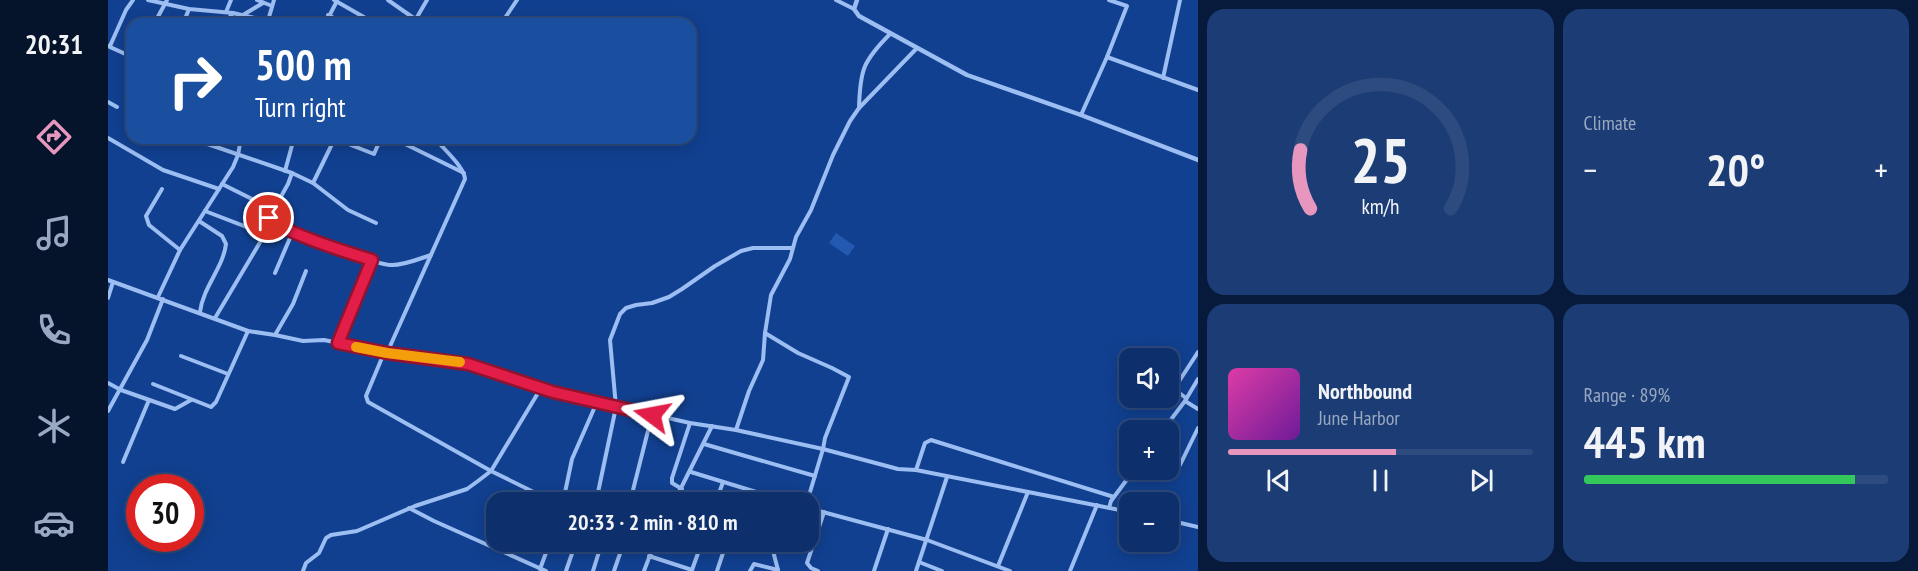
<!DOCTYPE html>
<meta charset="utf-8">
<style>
body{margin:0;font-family:"PT Sans Narrow",sans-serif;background:#1b3c74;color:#f1f3f6;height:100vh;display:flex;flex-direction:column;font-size:22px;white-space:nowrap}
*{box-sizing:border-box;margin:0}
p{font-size:20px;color:#9aa9c2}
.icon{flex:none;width:33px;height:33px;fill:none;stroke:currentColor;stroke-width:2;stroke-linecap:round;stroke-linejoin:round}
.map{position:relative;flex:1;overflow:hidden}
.side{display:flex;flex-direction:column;gap:9px;padding:9px;background:#071a3b;width:720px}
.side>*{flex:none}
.top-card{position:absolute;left:18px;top:18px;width:570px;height:126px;border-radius:18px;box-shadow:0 3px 15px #0003,0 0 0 2px #2d4b7f;background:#1a4fa0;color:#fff;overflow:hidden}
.fabs{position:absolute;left:1011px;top:348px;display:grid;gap:12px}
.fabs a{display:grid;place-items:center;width:60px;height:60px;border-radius:12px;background:#0d306c;box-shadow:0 3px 15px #0003,0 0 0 2px #2d4b7f;font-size:30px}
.speed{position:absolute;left:18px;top:474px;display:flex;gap:12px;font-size:30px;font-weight:700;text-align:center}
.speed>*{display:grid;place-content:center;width:78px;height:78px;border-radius:50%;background:#0d306c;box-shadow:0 3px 15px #0003,0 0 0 2px #2d4b7f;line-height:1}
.speed .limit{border:9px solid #d22;background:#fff;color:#111}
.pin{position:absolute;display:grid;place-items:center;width:51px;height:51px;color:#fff;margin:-26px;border:3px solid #fff;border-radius:50%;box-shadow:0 2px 6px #0007}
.me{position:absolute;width:66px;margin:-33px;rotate:283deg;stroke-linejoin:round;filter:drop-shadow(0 0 4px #0008)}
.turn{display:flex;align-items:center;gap:21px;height:126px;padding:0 30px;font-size:27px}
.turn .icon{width:78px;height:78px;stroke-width:2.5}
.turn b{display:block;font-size:42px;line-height:51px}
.big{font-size:45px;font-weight:700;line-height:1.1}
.side .widget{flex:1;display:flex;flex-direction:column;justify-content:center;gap:9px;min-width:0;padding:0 21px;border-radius:18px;background:#1b3c74}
.side .dial{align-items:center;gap:0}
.dial svg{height:156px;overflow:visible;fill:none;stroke:#2d4b7f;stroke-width:7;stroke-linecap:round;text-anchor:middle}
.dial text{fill:#f1f3f6;stroke:none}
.song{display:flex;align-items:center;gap:18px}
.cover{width:72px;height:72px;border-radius:9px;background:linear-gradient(135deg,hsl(320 70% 55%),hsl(280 70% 35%))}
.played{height:6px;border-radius:3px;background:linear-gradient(90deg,#e797bd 55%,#2d4b7f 55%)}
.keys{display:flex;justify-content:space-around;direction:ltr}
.heat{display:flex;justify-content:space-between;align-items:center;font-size:33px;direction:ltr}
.charge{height:9px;border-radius:4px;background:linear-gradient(90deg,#34c759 89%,#2d4b7f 0)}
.side .tiles{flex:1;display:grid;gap:9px;grid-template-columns:repeat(2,1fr)}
.trip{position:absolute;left:378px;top:492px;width:333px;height:60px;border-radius:18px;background:#0d306c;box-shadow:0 3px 15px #0003,0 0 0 2px #2d4b7f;font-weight:700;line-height:60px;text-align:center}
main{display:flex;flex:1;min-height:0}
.menu{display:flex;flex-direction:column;width:108px;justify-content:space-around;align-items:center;background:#05132b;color:#9aa9c2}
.menu .icon{width:42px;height:42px}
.menu .current{color:#e797bd}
.menu b{font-size:27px;color:#f1f3f6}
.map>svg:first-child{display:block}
.green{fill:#2359b0}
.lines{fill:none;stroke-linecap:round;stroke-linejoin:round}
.minor{stroke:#9cbef2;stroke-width:4}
.tertiary{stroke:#9cbef2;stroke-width:4.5}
.route-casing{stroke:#92132f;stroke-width:15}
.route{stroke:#e11d48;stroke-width:10}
.slow{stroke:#f59e0b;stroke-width:10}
</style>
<main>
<nav class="menu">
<b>20:31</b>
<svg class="icon current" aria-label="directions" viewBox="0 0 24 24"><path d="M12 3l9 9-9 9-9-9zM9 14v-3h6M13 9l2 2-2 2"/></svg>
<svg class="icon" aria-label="music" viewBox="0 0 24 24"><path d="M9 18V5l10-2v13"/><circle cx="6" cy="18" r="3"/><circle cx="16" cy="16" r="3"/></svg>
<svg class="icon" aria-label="phone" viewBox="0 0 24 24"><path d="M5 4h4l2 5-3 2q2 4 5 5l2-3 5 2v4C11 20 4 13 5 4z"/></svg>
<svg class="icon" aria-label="climate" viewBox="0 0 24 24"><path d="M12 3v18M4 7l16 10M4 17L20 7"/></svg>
<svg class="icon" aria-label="car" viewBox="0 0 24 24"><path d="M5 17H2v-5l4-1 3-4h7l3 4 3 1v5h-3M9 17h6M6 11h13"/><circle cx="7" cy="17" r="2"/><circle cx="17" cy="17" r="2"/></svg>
</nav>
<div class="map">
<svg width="1090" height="571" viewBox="0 0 1090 571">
<rect width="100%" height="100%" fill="#114090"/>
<path class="green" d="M728,233l19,13 -7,10 -19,-13z"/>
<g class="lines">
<g class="minor">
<path d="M40,0l41,9 44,4 47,11"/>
<path d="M149,0l15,6"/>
<path d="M226,0l42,24"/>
<path d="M280,0l27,19"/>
<path d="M728,0l18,9"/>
<path d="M118,12l5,-12"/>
<path d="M135,15l20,-12"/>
<path d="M220,15l18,9"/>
<path d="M46,24l13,-24"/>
<path d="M75,24l6,-15"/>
<path d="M116,24l9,-11"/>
<path d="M159,24l7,-24"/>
<path d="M217,24l12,-23"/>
<path d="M305,24l14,-24"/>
<path d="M393,24l16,-24"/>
<path d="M0,46l24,11"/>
<path d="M2,46l16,-36 7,-10"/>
<path d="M999,57l91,33"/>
<path d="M1055,78l17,-78"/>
<path d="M0,102l9,5"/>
<path d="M751,108c1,-38 4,-47 31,-74"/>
<path d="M973,115l26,-58 20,-51 -18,-6"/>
<path d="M0,138l55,32 56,19"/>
<path d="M82,138l102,35 21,10 35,27 28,13"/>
<path d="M225,138l41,16 7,-16"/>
<path d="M276,138l17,4 63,31"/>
<path d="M177,171l9,-33"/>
<path d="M184,173l-4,11 -19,34c12,12 102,45 121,47 13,1 28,-6 41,-10"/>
<path d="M205,183l22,-45"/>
<path d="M114,184l52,26"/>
<path d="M54,189l-16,27 3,9 31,25"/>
<path d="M97,211l60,23"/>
<path d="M91,221l23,15 4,8c-3,24 -23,43 -26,68"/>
<path d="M167,273l18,-42"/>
<path d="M0,280l140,51 27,4 28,6 21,-1 63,13 81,11 85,28 137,31 46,7 87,19 75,20 18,1 214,42"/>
<path d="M50,297l22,-47 53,-83 5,-12 3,-17"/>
<path d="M0,298l5,-16"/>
<path d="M107,318l50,-84 5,-15"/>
<path d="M657,333l33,20 34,15 17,9 -24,61 -2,11 -16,53"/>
<path d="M167,335l18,-31 13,-33"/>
<path d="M230,343l34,-83"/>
<path d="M276,353l-18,43 2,6 123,69 63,31"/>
<path d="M279,353l78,-174c-1,-13 -22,-30 -30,-41"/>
<path d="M73,356l47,18"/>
<path d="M0,383l13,7 54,19 16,-9"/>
<path d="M45,384l58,23 5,-5 32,-71"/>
<path d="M1078,398l-12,-9 24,-37"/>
<path d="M1077,401l13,8"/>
<path d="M0,411l39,-71 16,-41"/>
<path d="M628,430l13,-39 14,-31 2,-27 6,-38 19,-36 6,-22 15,-27 22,-55 17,-34 9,-13 58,-60"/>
<path d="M1055,430l22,-29 13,-22"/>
<path d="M596,444l111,32"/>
<path d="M15,462l26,-62"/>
<path d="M808,470l9,-27 6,-3 183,57"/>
<path d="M583,472l98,30"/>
<path d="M1056,477l11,-6 5,-6 18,-37"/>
<path d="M574,489l-10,-6v-5l18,-55"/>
<path d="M455,502l9,-43 25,-57"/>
<path d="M488,502l20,-95 -6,-67 10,-26 6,-6 10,-3 16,-2 17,-6 13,-8 33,-23 26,-15 12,-3h39"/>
<path d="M522,502l22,-87"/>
<path d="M566,502l38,-76"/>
<path d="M608,502l7,-20"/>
<path d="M643,502l4,-10"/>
<path d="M301,508l25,13 112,50"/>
<path d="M700,508l119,32 83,31"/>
<path d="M1001,508l2,-7 23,-31"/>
<path d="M1060,520l30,7"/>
<path d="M515,542l27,10"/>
<path d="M566,542l25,8"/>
<path d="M642,542l23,9"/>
<path d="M668,542l-3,9 5,19"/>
<path d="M541,556l43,14"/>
<path d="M811,562l23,9"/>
<path d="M890,566l30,-74"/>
<path d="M432,569l10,-27"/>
<path d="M584,570l10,-28"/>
<path d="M195,571l3,-8 13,-10 7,-15 5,-3 26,-4 58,-25 52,-17 11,-8 13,-10 50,-83"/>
<path d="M458,571l10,-29"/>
<path d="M485,571l9,-29"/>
<path d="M506,571l10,-29"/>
<path d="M536,571l11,-29"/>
<path d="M609,571l7,-21"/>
<path d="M642,571l4,-7 24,6"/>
<path d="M710,571l-7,-3 -4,-5 17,-51"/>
<path d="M766,571l14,-42"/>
<path d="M808,571l31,-94"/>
<path d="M962,571l27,-66"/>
</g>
<path class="tertiary" d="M749,0l-3,9 5,7 108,59 114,40 117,45"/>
</g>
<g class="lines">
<defs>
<path id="route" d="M161,218c15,15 80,35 103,42l-34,83 49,10 81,11 85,28 99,23"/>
</defs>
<use href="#route" class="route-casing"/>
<use href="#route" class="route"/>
<path class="slow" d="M248,347l31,6 73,9"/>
</g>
</svg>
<div class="fabs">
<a><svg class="icon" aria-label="sound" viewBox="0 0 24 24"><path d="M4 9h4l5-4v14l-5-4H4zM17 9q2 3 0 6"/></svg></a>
<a>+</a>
<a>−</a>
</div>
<div class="speed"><div class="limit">30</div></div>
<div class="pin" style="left:161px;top:218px;background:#d93025"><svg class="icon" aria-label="arrive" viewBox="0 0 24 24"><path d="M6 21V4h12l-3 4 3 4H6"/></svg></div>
<svg class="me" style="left:544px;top:415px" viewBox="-20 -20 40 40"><path d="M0-17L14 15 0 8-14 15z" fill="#e11d48" stroke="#fff" stroke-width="4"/></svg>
<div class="trip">20:33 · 2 min · 810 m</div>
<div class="top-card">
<div class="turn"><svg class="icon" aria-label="right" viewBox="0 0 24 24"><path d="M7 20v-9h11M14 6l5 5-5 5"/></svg><div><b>500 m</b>Turn right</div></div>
</div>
</div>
<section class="side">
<div class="tiles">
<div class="widget dial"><svg viewBox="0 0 100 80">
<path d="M14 69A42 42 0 1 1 86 69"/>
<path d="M14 69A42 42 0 0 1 9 39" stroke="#e797bd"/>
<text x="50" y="56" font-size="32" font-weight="700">25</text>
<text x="50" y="72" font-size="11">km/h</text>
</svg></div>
<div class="widget"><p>Climate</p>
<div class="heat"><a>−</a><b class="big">20°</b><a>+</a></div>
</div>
<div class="widget">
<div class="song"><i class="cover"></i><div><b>Northbound</b><p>June Harbor</p></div></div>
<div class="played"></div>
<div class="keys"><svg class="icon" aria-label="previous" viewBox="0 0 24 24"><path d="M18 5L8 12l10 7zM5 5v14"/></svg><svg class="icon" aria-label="pause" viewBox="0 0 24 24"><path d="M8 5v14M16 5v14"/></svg><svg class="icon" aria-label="next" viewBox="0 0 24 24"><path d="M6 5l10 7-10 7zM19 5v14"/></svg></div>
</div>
<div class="widget"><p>Range · 89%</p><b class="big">445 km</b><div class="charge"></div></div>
</div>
</section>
</main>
